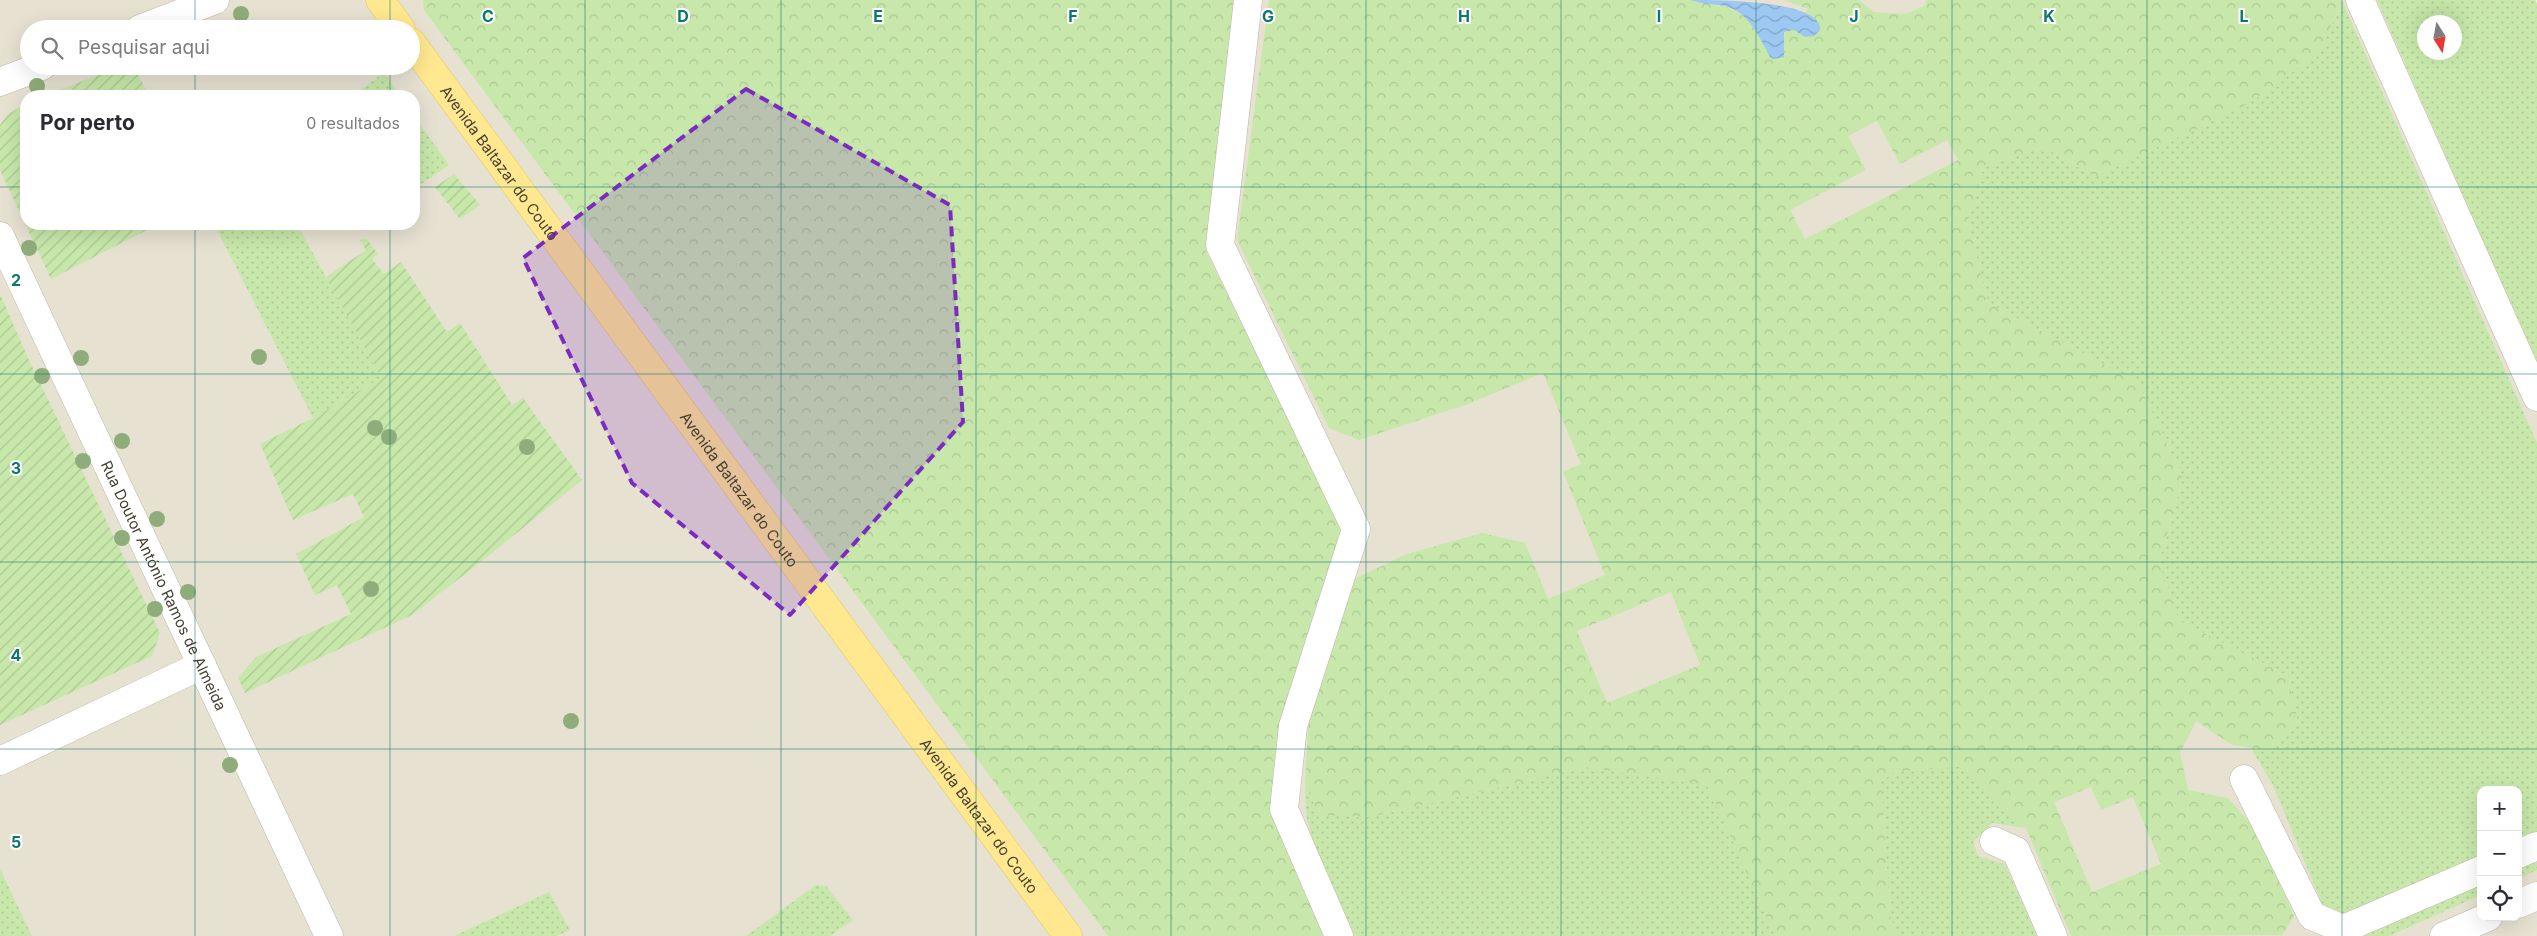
<!DOCTYPE html>
<html lang="pt">
<head>
<meta charset="utf-8">
<style>
  body { margin:0; font-family:Inter,sans-serif; background:#f2f2f3; color:#2b2b33 }
  .controls { position:absolute; right:15px; bottom:15px; display:grid; overflow:hidden; border-radius:10px; box-shadow:0 5px 20px #0002 }
  .controls button { width:45px; height:45px; display:grid; place-items:center; padding:0; border:0; border-bottom:1px solid #e1e1e2; background:#fff; color:#2b2b33; font:25px sans-serif }
  .compass { position:absolute; left:2417px; top:15px; width:45px; height:45px; border-radius:50%; background:#fff; box-shadow:0 5px 20px #0002; rotate:169deg }
  .list { margin:0; padding:0; list-style:none }
  h2 { display:flex; justify-content:space-between; align-items:center; height:65px; margin:0; padding:0 20px; font-size:21px }
  h2 small { font-size:16px; font-weight:400; color:#7c7c81 }
  .icon { flex:none; width:28px; height:28px; fill:none; stroke:currentColor; stroke-width:2; stroke-linecap:round; stroke-linejoin:round }
  .map { position:relative; flex:none; width:2537px; height:936px; overflow:hidden }
  .search { position:absolute; background:#fff; box-shadow:0 5px 20px #0002; left:20px; top:20px; width:400px; height:55px; display:flex; align-items:center; gap:12px; box-sizing:border-box; padding:0 18px; border-radius:28px; color:#7c7c81; font-size:19px }
  .panel { position:absolute; background:#fff; box-shadow:0 5px 20px #0002; left:20px; top:90px; width:400px; height:140px; border-radius:20px }
  .map>svg:first-child { display:block }
  .residential { fill:#e6e1d1; fill-rule:evenodd }
  .grass { fill:url(#grass-dots); fill-rule:evenodd }
  .forest { fill:url(#forest-crowns); fill-rule:evenodd }
  .garden { fill:url(#garden-furrows) }
  .water { fill:url(#water-waves) }
  .lines { fill:none; stroke-linecap:round; stroke-linejoin:round }
  .minor-casing { stroke:#beb7a5; stroke-width:29 }
  .major-casing { stroke:#e6c85d; stroke-width:29 }
  .minor { stroke:#fff; stroke-width:28 }
  .major { stroke:#ffe88f; stroke-width:28 }
  .tree { fill:#8fad7a }
  .marked { fill:#7b2cbf; fill-opacity:0.2; stroke:#7b2cbf; stroke-width:4; stroke-dasharray:10 6; stroke-linejoin:round }
  .grid { fill:none; stroke:#0f766e; stroke-width:1; stroke-opacity:0.55 }
  .labels { text-anchor:middle; dominant-baseline:central; stroke-width:4; stroke-linejoin:round; paint-order:stroke }
  .street-label { font-size:15px; fill:#443f33; stroke:#fff }
  .grid-label { font-size:16px; text-anchor:middle; font-weight:bold; fill:#0f766e; stroke:#fff; stroke-width:4; stroke-linejoin:round; paint-order:stroke }
</style>
</head>
<body>
<div class="map">
<svg width="2537" height="936" viewBox="0 0 2537 936">
  <defs>
    <pattern id="grass-dots" width="8" height="8" patternUnits="userSpaceOnUse" patternTransform="scale(1.25)"><rect width="8" height="8" fill="#c7e8aa"/><path d="M2 2h.1M6 6h.1" fill="none" stroke="#acc893" stroke-width="1.8" stroke-linecap="round"/></pattern>
    <pattern id="forest-crowns" width="20" height="18" patternUnits="userSpaceOnUse" patternTransform="scale(1.25)"><rect width="20" height="18" fill="#c7e8aa"/><path d="M2 6a3 3 0 1 1 6 0M12 15a3 3 0 1 1 6 0" fill="none" stroke="#acc893"/></pattern>
    <pattern id="garden-furrows" width="10" height="10" patternUnits="userSpaceOnUse" patternTransform="scale(1.25)"><rect width="10" height="10" fill="#c7e8aa"/><path d="M-1 1l2-2M0 10L10 0M9 11l2-2" fill="none" stroke="#acc893"/></pattern>
    <pattern id="water-waves" width="16" height="10" patternUnits="userSpaceOnUse" patternTransform="scale(1.25)"><rect width="16" height="10" fill="#9cc8f2"/><path d="M0 5q4-4 8 0t8 0" fill="none" stroke="#81a4c5"/></pattern>
  </defs>
  <rect width="100%" height="100%" fill="#f2efe3"/>
  <path class="residential" d="M 0,0 L 2535,0 L 2537,4 L 2537,936 L 0,936 ZM 2424,22 L 2454,22 L 2454,52 L 2424,52 ZM 29,29 L 411,29 L 411,66 L 29,66 ZM 26,96 L 414,96 L 414,224 L 26,224 ZM 2481,790 L 2518,790 L 2518,917 L 2481,917 Z"/>
  <g class="grass">
    <path d="M 2377,0 L 2535,0 L 2537,4 L 2537,363 ZM 2424,22 L 2454,22 L 2454,52 L 2424,52 Z"/>
    <path d="M 2342,1 L 2537,443 L 2537,833 L 2518,841 L 2518,790 L 2481,790 L 2481,857 L 2345,916 L 2323,906 L 2273,785 L 2251,748 L 2273,751 L 2288,676 L 2180,622 L 2159,563 L 2183,478 L 2138,382 L 1988,303 L 1968,220 L 1984,166 L 2044,147 L 2095,177 L 2320,52 Z"/>
    <path d="M 384,73 L 400,96 L 351,96 Z"/>
    <path d="M 414,116 L 449,165 L 414,189 Z"/>
    <path d="M 214,224 L 297,224 L 381,378 L 313,418 Z"/>
    <path d="M 1963,766 L 2026,828 L 1992,823 L 1973,842 L 1978,856 L 2005,864 L 2037,936 L 1897,936 L 1890,915 L 1881,782 L 1894,772 Z"/>
    <path d="M 1585,767 L 1708,785 L 1775,936 L 1355,936 L 1312,839 L 1306,814 L 1305,784 L 1319,815 L 1370,817 Z"/>
    <path d="M 2537,859 L 2537,870 L 2518,879 L 2518,867 Z"/>
    <path d="M 0,869 L 32,936 L 0,936 Z"/>
    <path d="M 2481,884 L 2481,895 L 2389,936 L 2364,936 Z"/>
    <path d="M 816,885 L 826,886 L 853,920 L 830,936 L 746,936 Z"/>
    <path d="M 549,892 L 570,930 L 557,936 L 454,936 Z"/>
  </g>
  <g class="forest">
    <path d="M 423,0 L 1237,0 L 1206,251 L 1344,530 L 1280,721 L 1272,808 L 1327,936 L 1108,936 L 424,10 Z"/>
    <path d="M 1269,0 L 1690,0 L 1727,7 L 1741,14 L 1750,22 L 1758,34 L 1785,51 L 1782,36 L 1784,32 L 1794,30 L 1808,9 L 1784,0 L 1859,0 L 1874,12 L 1905,14 L 1926,5 L 1926,0 L 2342,0 L 2320,52 L 2250,103 L 2095,177 L 2044,147 L 1984,166 L 1968,220 L 1988,303 L 2138,382 L 2183,478 L 2159,563 L 2180,621 L 2288,676 L 2298,723 L 2273,751 L 2232,745 L 2196,721 L 2180,753 L 2188,790 L 2228,798 L 2257,831 L 2294,916 L 2282,935 L 2071,936 L 2026,828 L 1963,766 L 1894,772 L 1881,782 L 1890,915 L 1897,936 L 1775,936 L 1707,785 L 1585,767 L 1370,817 L 1319,815 L 1305,784 L 1308,725 L 1354,579 L 1407,554 L 1482,533 L 1525,543 L 1548,599 L 1605,575 L 1563,472 L 1581,464 L 1543,373 L 1468,404 L 1359,440 L 1329,428 L 1237,240 ZM 1877,121 L 1900,164 L 1947,140 L 1958,160 L 1805,239 L 1790,210 L 1866,170 L 1848,136 ZM 1671,592 L 1700,665 L 1607,703 L 1577,631 ZM 2091,787 L 2101,810 L 2133,797 L 2161,864 L 2092,892 L 2054,802 Z"/>
  </g>
  <g class="garden">
    <path d="M 121,66 L 134,66 L 149,96 L 44,96 Z"/>
    <path d="M 26,103 L 26,224 L 159,224 L 51,279 L 0,170 L 0,125 L 7,115 Z"/>
    <path d="M 454,174 L 480,205 L 460,219 L 435,187 Z"/>
    <path d="M 366,238 L 378,254 L 372,259 L 384,274 L 401,262 L 447,332 L 460,323 L 512,405 L 523,398 L 582,480 L 482,561 L 412,615 L 245,693 L 238,678 L 256,657 L 351,614 L 337,585 L 315,595 L 296,554 L 364,517 L 353,494 L 293,520 L 260,444 L 313,418 L 381,378 L 326,277 L 366,250 L 360,240 Z"/>
    <path d="M 0,294 L 29,360 L 160,633 L 152,656 L 0,725 Z"/>
  </g>
  <path class="water" d="M 1690,0 C 1718,0 1823,0 1820,30 L 1814,36 L 1805,37 L 1794,30 L 1784,32 L 1784,57 L 1774,59 L 1770,57 C 1759,37 1750,13 1725,6 C 1713,4 1701,4 1690,0 Z"/>
  <g class="lines">
    <g class="minor-casing">
      <g id="minor">
        <path d="M 1248,0 L 1220,245 L 1356,529 L 1293,726 L 1284,809 L 1339,936"/>
        <path d="M 2360,0 L 2537,397"/>
        <path d="M 140,29 L 215,0"/>
        <path d="M 0,82 L 42,66"/>
        <path id="s1" d="M 0,236 L 329,936"/>
        <path d="M 0,761 L 202,665"/>
        <path d="M 2244,779 L 2312,916 L 2343,929 L 2481,870"/>
        <path d="M 1994,841 L 2016,851 L 2053,936"/>
        <path d="M 2518,854 L 2537,846"/>
        <path d="M 2518,904 L 2537,896"/>
        <path d="M 2444,936 L 2488,917"/>
      </g>
    </g>
    <g class="major-casing">
      <g id="major">
        <path d="M 380,0 L 401,29"/>
        <path id="s2" d="M 411,42 L 1068,936"/>
      </g>
    </g>
    <use href="#minor" class="minor"/>
    <use href="#major" class="major"/>
  </g>
  <g class="tree">
    <circle cx="241" cy="14" r="8"/>
    <circle cx="37" cy="86" r="8"/>
    <circle cx="29" cy="248" r="8"/>
    <circle cx="259" cy="357" r="8"/>
    <circle cx="81" cy="358" r="8"/>
    <circle cx="42" cy="376" r="8"/>
    <circle cx="375" cy="428" r="8"/>
    <circle cx="389" cy="437" r="8"/>
    <circle cx="122" cy="441" r="8"/>
    <circle cx="527" cy="447" r="8"/>
    <circle cx="83" cy="461" r="8"/>
    <circle cx="157" cy="519" r="8"/>
    <circle cx="122" cy="538" r="8"/>
    <circle cx="371" cy="589" r="8"/>
    <circle cx="188" cy="592" r="8"/>
    <circle cx="155" cy="609" r="8"/>
    <circle cx="571" cy="721" r="8"/>
    <circle cx="230" cy="765" r="8"/>
  </g>
  <path class="marked" d="M 746,89 L 950,205 L 963,422 L 790,615 L 632,483 L 523,258 Z"/>
  <path class="grid" d="M 195,0 L 195,29M 390,0 L 390,29M 585,0 L 585,936M 781,0 L 781,936M 976,0 L 976,936M 1171,0 L 1171,936M 1366,0 L 1366,936M 1561,0 L 1561,936M 1756,0 L 1756,936M 1952,0 L 1952,936M 2147,0 L 2147,936M 2342,0 L 2342,936M 195,66 L 195,96M 390,66 L 390,96M 0,187 L 26,187M 414,187 L 2537,187M 195,224 L 195,936M 390,224 L 390,936M 0,374 L 2537,374M 0,562 L 2537,562M 0,749 L 2537,749"/>
  <g class="labels">
    <g class="street-label">
      <text stroke="none"><textPath href="#s2" startOffset="150">Avenida Baltazar do Couto</textPath></text>
      <text stroke="none"><textPath href="#s2" startOffset="555">Avenida Baltazar do Couto</textPath></text>
      <text stroke="none"><textPath href="#s1" startOffset="386">Rua Doutor António Ramos de Almeida</textPath></text>
      <text stroke="none"><textPath href="#s2" startOffset="960">Avenida Baltazar do Couto</textPath></text>
    </g>
  </g>
  <g class="grid-label">
    <text x="488" y="22">C</text>
    <text x="683" y="22">D</text>
    <text x="878" y="22">E</text>
    <text x="1073" y="22">F</text>
    <text x="1268" y="22">G</text>
    <text x="1464" y="22">H</text>
    <text x="1659" y="22">I</text>
    <text x="1854" y="22">J</text>
    <text x="2049" y="22">K</text>
    <text x="2244" y="22">L</text>
    <text x="16" y="286">2</text>
    <text x="16" y="474">3</text>
    <text x="16" y="661">4</text>
    <text x="16" y="848">5</text>
  </g>
</svg>
<div class="controls">
<button>+</button>
<button>−</button>
<button><svg class="icon" aria-label="locate" viewBox="0 0 24 24"><circle cx="12" cy="12" r="6"/><path d="M12 2v4M12 18v4M2 12h4M18 12h4"/></svg></button>
</div>
<svg class="compass" viewBox="-18 -18 36 36"><path d="M0-13l5 13h-10z" fill="#e53935"/><path d="M0 13l5-13h-10z" fill="#7c7c81"/></svg>
<div class="search"><svg class="icon" aria-label="search" viewBox="0 0 24 24"><circle cx="10" cy="10" r="6"/><path d="M15 15l6 6"/></svg>Pesquisar aqui</div>
<section class="panel">
<h2>Por perto<small>0 resultados</small></h2>
<ul class="list">
</ul>
</section>
</div>
</body>
</html>
